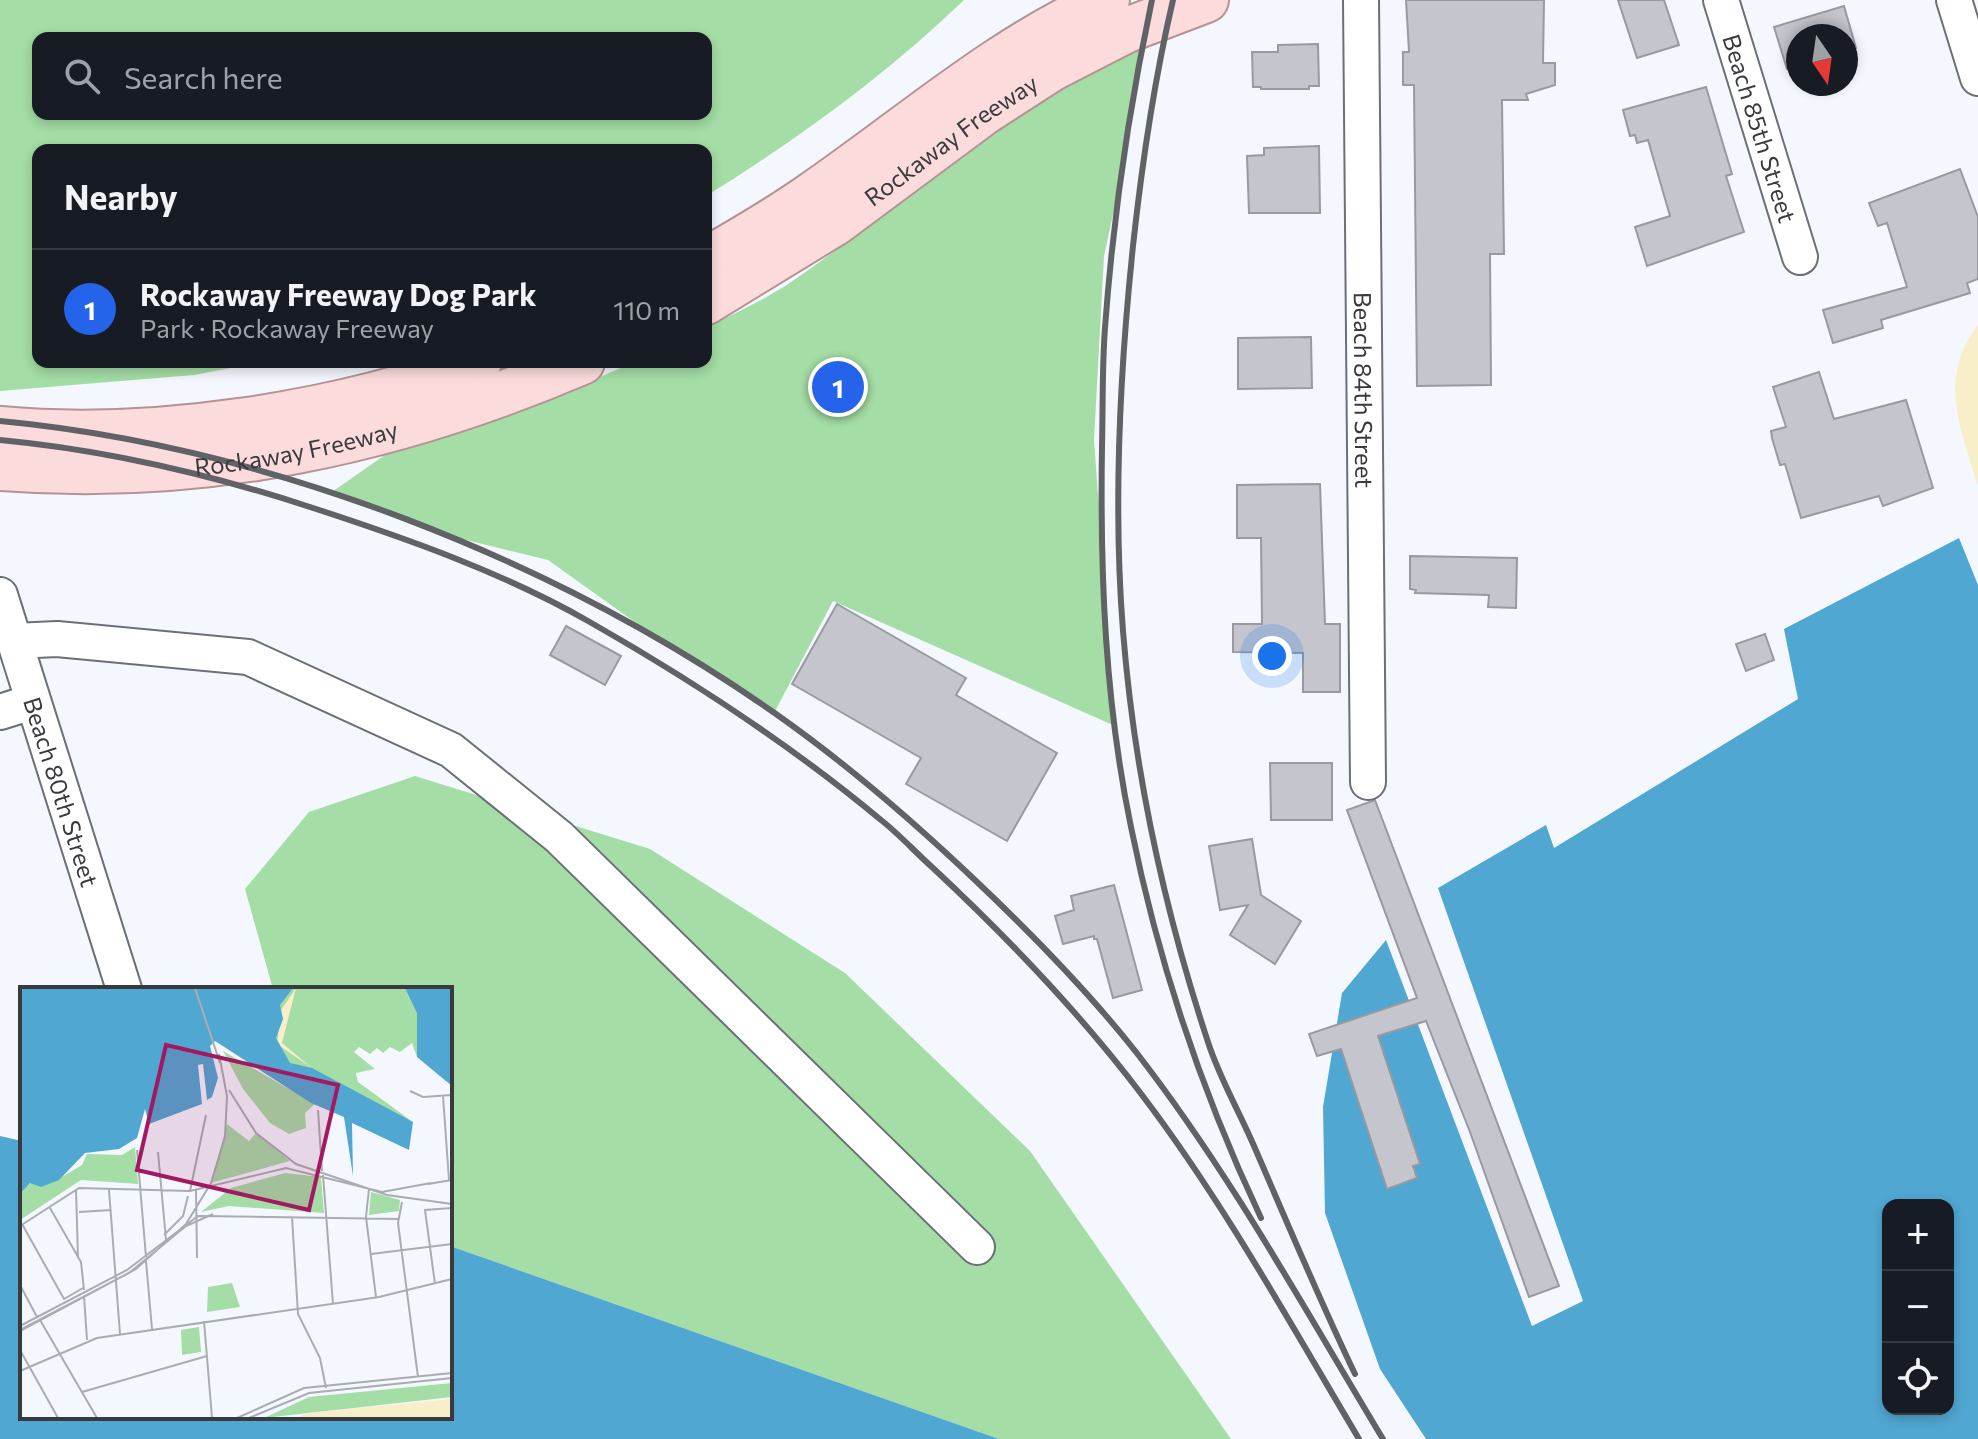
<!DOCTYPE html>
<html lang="en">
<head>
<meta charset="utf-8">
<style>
  body { margin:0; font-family:Commissioner,sans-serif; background:#20242c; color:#f1f3f6 }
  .controls { position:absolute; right:24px; bottom:24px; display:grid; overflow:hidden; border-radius:16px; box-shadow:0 4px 12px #0003 }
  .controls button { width:72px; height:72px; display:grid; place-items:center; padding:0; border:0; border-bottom:2px solid #363941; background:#171b24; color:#f1f3f6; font:40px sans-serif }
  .compass { position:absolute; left:1786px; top:24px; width:72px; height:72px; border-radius:50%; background:#171b24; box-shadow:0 4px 12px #0003; rotate:167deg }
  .you { position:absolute; left:1272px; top:656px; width:28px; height:28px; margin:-20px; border:6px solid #fff; border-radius:50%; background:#1a73e8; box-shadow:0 0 0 12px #1a73e833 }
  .badge { display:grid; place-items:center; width:52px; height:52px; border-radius:50%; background:#2563eb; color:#fff; font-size:26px; font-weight:700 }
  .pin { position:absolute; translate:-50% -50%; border:4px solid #fff; box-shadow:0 2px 8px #0006 }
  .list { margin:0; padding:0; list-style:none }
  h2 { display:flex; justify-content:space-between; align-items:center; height:104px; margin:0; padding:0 32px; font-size:34px }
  h2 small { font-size:26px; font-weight:400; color:#9ea1a6 }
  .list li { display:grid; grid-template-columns:52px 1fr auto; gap:24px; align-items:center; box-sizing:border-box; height:120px; padding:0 32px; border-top:2px solid #363941 }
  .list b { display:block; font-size:30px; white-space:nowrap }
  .list p { margin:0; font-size:26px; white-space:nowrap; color:#9ea1a6 }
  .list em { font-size:26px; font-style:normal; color:#9ea1a6 }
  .icon { flex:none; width:44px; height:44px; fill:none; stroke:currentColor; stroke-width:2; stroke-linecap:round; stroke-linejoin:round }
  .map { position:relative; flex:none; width:1978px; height:1439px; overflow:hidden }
  .search { position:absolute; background:#171b24; box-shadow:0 4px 12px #0003; left:32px; top:32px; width:680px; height:88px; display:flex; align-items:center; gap:20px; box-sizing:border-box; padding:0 28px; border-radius:16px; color:#9ea1a6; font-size:30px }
  .panel { position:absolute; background:#171b24; box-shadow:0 4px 12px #0003; left:32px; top:144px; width:680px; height:224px; border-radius:16px }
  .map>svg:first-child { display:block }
  .green { fill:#a4dda5; fill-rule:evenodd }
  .sand { fill:#f8eec9 }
  .water { fill:#50a7d1; fill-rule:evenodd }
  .building { fill:#c5c5cd; stroke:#9999a1; stroke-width:2 }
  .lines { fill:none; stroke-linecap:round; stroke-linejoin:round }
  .minor-casing { stroke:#6b6f76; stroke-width:38 }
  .major-casing { stroke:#b59395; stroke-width:48 }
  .minor { stroke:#fff; stroke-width:34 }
  .major { stroke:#fbdbdc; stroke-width:44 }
  .rail { stroke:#606266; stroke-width:6 }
  .labels { text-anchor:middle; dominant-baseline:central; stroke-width:7; stroke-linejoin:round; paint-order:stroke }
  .street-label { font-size:24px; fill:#383a3d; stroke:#fff }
  .inset-road { fill:none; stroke:#a9acb1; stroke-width:2 }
  .view { fill:#a31961; fill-opacity:0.15; stroke:#a31961; stroke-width:4 }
  .inset-edge { fill:none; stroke:#383a3d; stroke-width:4 }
</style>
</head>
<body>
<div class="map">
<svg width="1978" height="1439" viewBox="0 0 1978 1439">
  <rect width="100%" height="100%" fill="#f4f8fe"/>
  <g class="green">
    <path d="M 0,0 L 964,0 C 886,75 798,139 706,196 L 706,150 L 38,150 L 38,362 L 262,362 L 194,375 L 0,391 ZM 706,38 L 706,114 L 38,114 L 38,38 Z"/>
    <path d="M 1143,45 L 1125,159 L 1104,256 L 1094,440 L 1115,726 L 833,601 L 774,713 L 674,650 L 548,560 L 438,533 L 332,492 L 392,450 L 522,411 L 634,362 L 706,362 L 706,328 C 734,313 765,300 791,282 C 908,202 1013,103 1143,45 Z"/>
    <path d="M 415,776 L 650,849 L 845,973 L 1030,1151 L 1231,1439 L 999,1439 L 450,1246 L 450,989 L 273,989 L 245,889 L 309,812 Z"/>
  </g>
  <path class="sand" d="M 1978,325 L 1978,486 C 1961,429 1937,378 1978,325 Z"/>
  <g class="water">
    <path d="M 1959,538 L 1978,585 L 1978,1439 L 1426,1439 L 1380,1369 L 1325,1213 L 1323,1107 L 1342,993 L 1386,940 L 1532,1326 L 1583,1301 L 1438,888 L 1546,825 L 1554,848 L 1798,699 L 1784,629 ZM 1888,1205 L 1948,1205 L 1948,1409 L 1888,1409 Z"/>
    <path d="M 0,1136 L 22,1141 L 22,1417 L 450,1417 L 450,1246 L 999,1439 L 0,1439 Z"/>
  </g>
  <g class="building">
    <path d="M 1406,0 L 1544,0 L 1543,63 L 1555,63 L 1555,85 L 1526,94 L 1528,100 L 1502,100 L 1504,254 L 1490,254 L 1491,385 L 1417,386 L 1414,85 L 1403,85 L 1403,52 L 1409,52 Z"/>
    <path d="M 1618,0 L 1664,0 L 1679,45 L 1637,58 Z"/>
    <path d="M 1844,6 L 1856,48 L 1846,51 L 1846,36 L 1798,36 L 1798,66 L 1787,69 L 1774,27 Z"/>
    <path d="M 1318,44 L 1319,86 L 1309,86 L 1309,89 L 1261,89 L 1261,87 L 1253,87 L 1252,52 L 1278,52 L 1278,45 Z"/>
    <path d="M 1706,87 L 1732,174 L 1726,176 L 1744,232 L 1647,266 L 1635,227 L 1670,216 L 1648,140 L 1637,143 L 1635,135 L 1630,136 L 1623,110 Z"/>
    <path d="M 1319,146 L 1320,213 L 1249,213 L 1247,156 L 1264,155 L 1264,148 Z"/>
    <path d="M 1960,169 L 1978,217 L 1978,279 L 1967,283 L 1970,293 L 1881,320 L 1883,328 L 1833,343 L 1823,310 L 1907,287 L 1887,223 L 1878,226 L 1869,203 Z"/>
    <path d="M 1311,337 L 1312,388 L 1238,389 L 1238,338 Z"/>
    <path d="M 1819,372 L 1834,419 L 1906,400 L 1933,488 L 1883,506 L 1879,496 L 1801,518 L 1785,464 L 1780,465 L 1772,438 L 1771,431 L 1786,427 L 1773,387 Z"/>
    <path d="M 1320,484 L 1325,624 L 1340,624 L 1340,692 L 1303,692 L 1303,653 L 1233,652 L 1233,624 L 1262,624 L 1261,538 L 1237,538 L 1237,485 Z"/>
    <path d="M 1410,556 L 1517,558 L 1516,608 L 1488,607 L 1489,595 L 1415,593 L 1416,590 L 1410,589 Z"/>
    <path d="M 837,604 L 966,678 L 956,695 L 1057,753 L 1007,841 L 906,784 L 921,758 L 792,684 Z"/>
    <path d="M 566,626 L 621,656 L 605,685 L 550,655 Z"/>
    <path d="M 1765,634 L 1774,660 L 1746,671 L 1736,644 Z"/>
    <path d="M 1270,763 L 1332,763 L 1332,820 L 1271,820 Z"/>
    <path d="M 1375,800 L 1559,1286 L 1529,1297 L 1470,1132 L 1426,1021 L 1378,1036 L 1420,1164 L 1413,1166 L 1417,1178 L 1387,1189 L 1341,1049 L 1317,1056 L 1309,1034 L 1417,998 L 1347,810 Z"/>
    <path d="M 1252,839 L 1261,895 L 1301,921 L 1275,964 L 1230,935 L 1248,905 L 1220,910 L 1209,846 Z"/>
    <path d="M 1114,885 L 1142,990 L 1113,998 L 1097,939 L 1094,939 L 1094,936 L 1063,944 L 1055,916 L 1074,910 L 1071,896 Z"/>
  </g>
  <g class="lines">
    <g class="minor-casing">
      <g id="minor">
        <path id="s1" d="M 1361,0 L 1368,782"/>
        <path id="s2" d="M 1721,0 L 1800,257"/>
        <path d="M 1954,0 L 1978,78"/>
        <path id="s3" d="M 0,595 L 124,989"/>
        <path d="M 14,641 L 57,639 L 248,657 L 451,750 L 559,837 L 977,1247"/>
        <path d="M 0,712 L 32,702"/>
      </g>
    </g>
    <g class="major-casing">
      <g id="major">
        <path d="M 706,260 C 741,240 777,219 810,196 C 909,128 997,49 1107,0"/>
        <path id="s4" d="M 706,302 L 835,223 L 983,113 L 1051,69 L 1127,30 L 1206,0"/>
        <path d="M 0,429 C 152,443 336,415 479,362"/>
        <path id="s5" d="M 0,468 C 203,484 395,442 582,362"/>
      </g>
    </g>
    <use href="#minor" class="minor"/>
    <use href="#major" class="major"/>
    <g class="rail">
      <path d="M 1152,0 C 1129,108 1113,218 1105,328 C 1102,367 1103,407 1102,447 C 1100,574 1105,702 1131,827 C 1158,961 1202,1093 1261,1218"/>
      <path d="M 1173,0 C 1154,81 1142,163 1133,246 C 1120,370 1113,506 1123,631 C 1134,770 1164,909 1208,1042 C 1219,1077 1239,1111 1254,1146 C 1287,1222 1319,1299 1355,1374"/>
      <path d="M 0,421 C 267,446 557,560 776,714 C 847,764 913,821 976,881 C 1033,935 1087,990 1136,1052 C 1230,1173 1304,1308 1383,1439"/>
      <path d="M 0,440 C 106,450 209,474 310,507 C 405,538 502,572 588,621 C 690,679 791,745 881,820 C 899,834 915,852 933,868 C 1008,938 1080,1013 1142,1095 C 1224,1203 1290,1323 1359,1439"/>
    </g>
  </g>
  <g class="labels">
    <g class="street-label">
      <text stroke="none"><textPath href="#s2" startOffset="134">Beach 85th Street</textPath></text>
      <text stroke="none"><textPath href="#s4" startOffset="294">Rockaway Freeway</textPath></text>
      <text stroke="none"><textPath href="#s1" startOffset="390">Beach 84th Street</textPath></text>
      <text stroke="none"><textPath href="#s5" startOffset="298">Rockaway Freeway</textPath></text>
      <text stroke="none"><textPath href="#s3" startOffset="206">Beach 80th Street</textPath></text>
    </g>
  </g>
  <g transform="translate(20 987)">
    <rect width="432" height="432" fill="#f4f8fe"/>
    <path d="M 269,1 L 388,1 L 397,18 L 397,70 L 392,56 L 380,65 L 370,60 L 363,66 L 357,61 L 350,67 L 339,60 L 334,65 L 355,82 L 336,86 L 338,95 L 393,135 L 269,79 L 252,48 L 255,22 ZM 203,64 L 295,117 L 285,126 L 286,141 L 269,147 L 250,136 L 223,102 ZM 207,137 L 229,154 L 236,146 L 270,174 L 191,196 ZM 115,160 L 118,197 L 61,193 L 0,233 L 0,207 L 10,196 L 40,191 L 62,178 L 67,167 L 102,168 ZM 265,186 L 301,190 L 304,226 L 209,219 L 181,225 L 211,201 ZM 351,205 L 380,213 L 379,224 L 349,228 ZM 212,296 L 220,320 L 187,325 L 188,300 ZM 179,340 L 181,365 L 162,368 L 161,343 ZM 432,396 L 432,410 L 244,431 L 289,410 Z" fill="#a4dda5"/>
    <path d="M 276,1 L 262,56 L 292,81 L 257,57 L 261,23 ZM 432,412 L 432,431 L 276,431 L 287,426 Z" fill="#f8eec9"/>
    <path d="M 0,1 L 273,1 L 260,18 L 263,32 L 256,51 L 270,76 L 292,81 L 393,135 L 389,163 L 332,136 L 333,189 L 324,130 L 291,116 L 195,54 L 190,59 L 198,91 L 192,110 L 187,113 L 183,77 L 178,78 L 182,117 L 129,137 L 125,122 L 117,151 L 99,162 L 65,166 L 39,193 L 21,200 L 10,196 L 0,207 ZM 385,1 L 429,1 L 432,5 L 432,99 L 397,70 L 397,26 Z" fill="#50a7d1"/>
    <path class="inset-road" d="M 175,1 L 200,76M 209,103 L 236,146 L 276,177 L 367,208 L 432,217M 390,104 L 403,110 L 432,108M 423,109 L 429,193M 298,123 L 302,184M 117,163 L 126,270M 138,165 L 146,253M 303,188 L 313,317M 408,197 L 432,193M 176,202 L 177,271M 349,202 L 346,230 L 356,310M 56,203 L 58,271M 89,203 L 100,347M 170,204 L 186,128M 382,215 L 378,236 L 398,390M 30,221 L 61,275 L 64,303M 59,225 L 91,223M 272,230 L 278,327 L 300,371 L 306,401M 2,237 L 44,312 L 63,301M 0,239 L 59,201 L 170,204 L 266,181 L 362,205 L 411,196M 144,248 L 163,229 L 168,209M 351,267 L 432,257M 126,274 L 132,342M 415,297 L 405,223 L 432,221M 0,298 L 17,330M 64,309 L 67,353M 20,333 L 77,431M 184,334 L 192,431M 0,339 L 107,283 L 178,229 L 378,232M 0,343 L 109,286 L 166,239 L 193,227M 0,344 L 116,282 L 166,237 L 191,196 L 205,150 L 207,109 L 199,67M 0,363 L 38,431M 0,384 L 77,351 L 359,310 L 432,292M 62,405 L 187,369M 217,431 L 284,401 L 432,386M 229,431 L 289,406 L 432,391"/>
    <path class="view" d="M 146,58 L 318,98 L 289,223 L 117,183 Z"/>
    <rect width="432" height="432" class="inset-edge"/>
  </g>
</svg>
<div class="controls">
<button>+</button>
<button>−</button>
<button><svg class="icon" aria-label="locate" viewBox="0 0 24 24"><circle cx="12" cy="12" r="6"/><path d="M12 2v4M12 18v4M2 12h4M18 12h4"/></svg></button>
</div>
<svg class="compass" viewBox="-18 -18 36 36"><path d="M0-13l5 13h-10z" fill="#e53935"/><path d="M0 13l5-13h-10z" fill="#9ea1a6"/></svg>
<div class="you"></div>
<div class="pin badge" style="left:838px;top:387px">1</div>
<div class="search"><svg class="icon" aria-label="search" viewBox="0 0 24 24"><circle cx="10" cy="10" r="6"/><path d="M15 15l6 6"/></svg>Search here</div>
<section class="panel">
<h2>Nearby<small></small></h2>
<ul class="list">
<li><span class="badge">1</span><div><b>Rockaway Freeway Dog Park</b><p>Park · Rockaway Freeway</p></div><em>110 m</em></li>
</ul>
</section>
</div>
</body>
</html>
